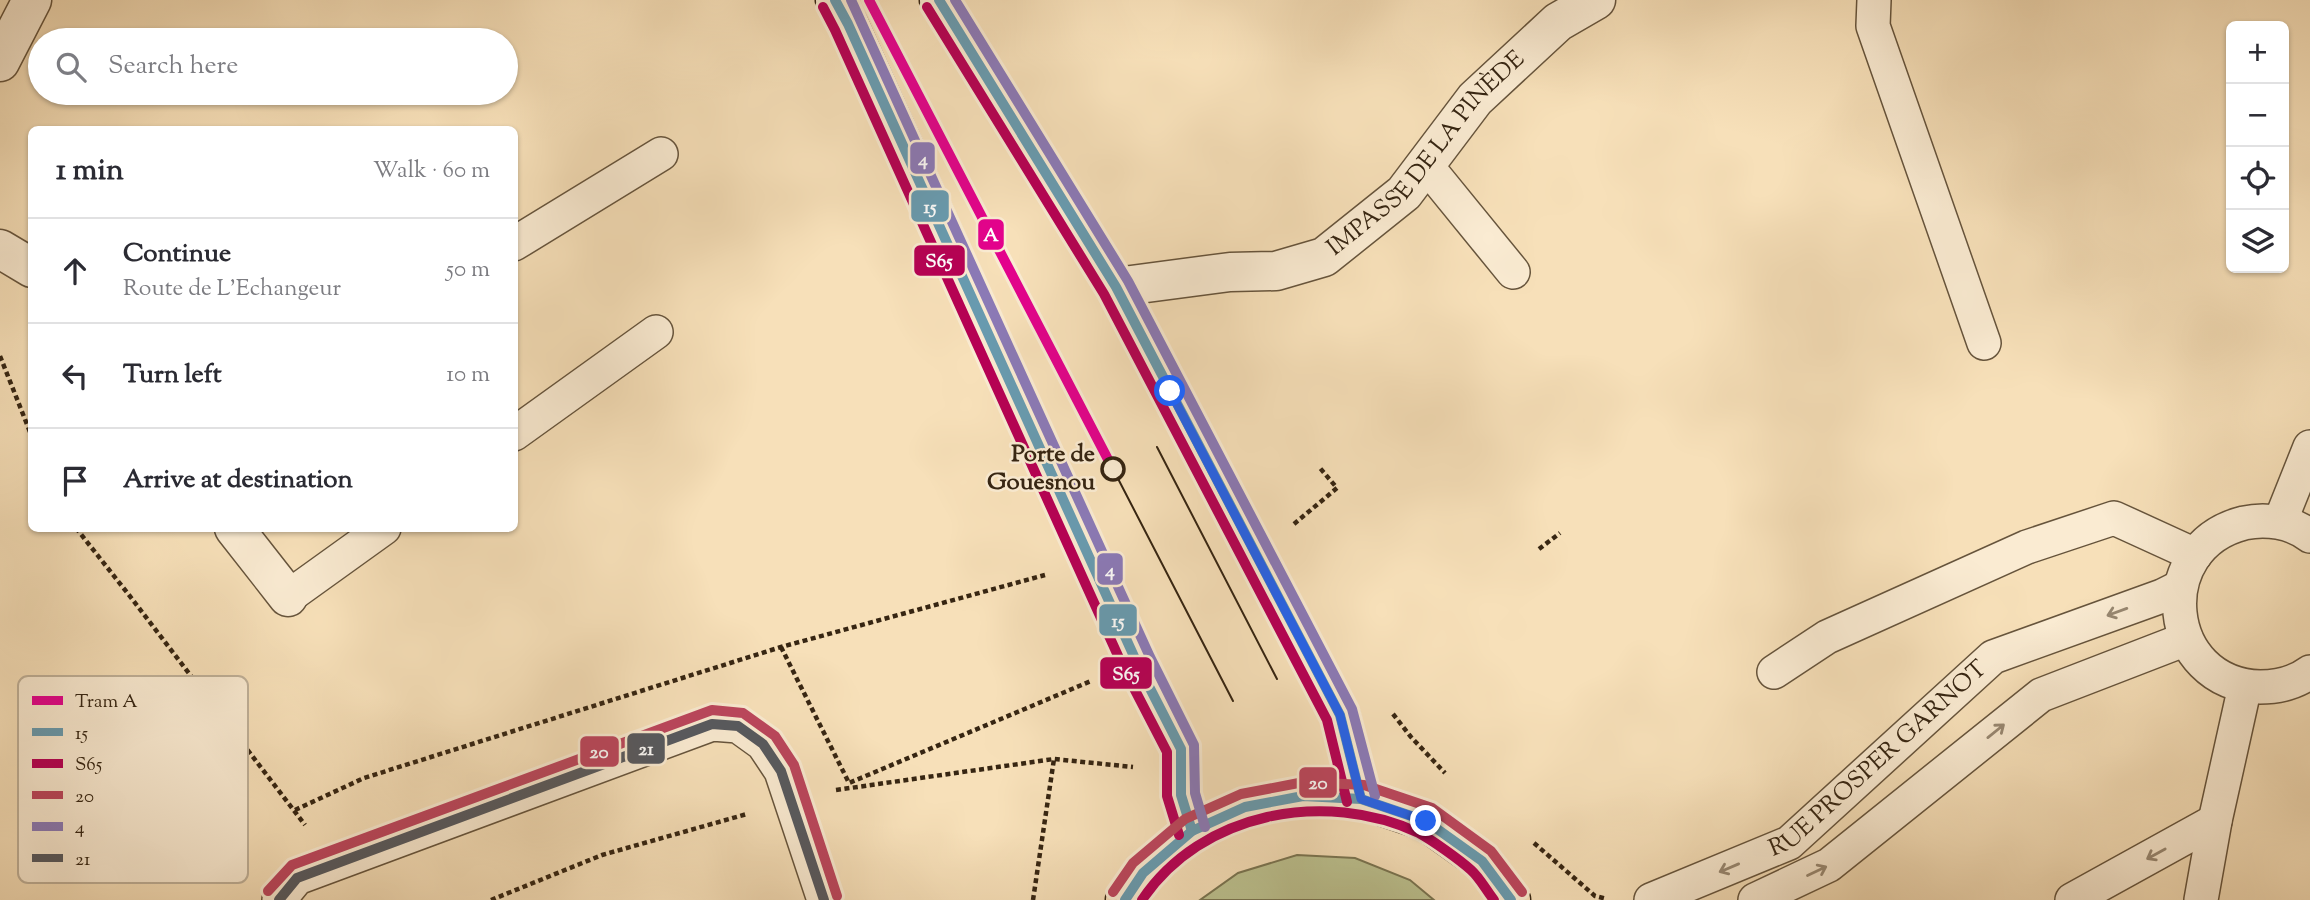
<!DOCTYPE html>
<html lang="en">
<head>
<meta charset="utf-8">
<style>
  body { margin:0; font-family:"Sorts Mill Goudy",serif; background:#f2f2f3; color:#2b2b33 }
  .controls { position:absolute; right:21px; top:21px; display:grid; overflow:hidden; border-radius:10px; box-shadow:0 2px 5px #0004 }
  .controls button { width:63px; height:63px; display:grid; place-items:center; padding:0; border:0; border-bottom:2px solid #e1e1e2; background:#fff; color:#2b2b33; font:35px sans-serif }
  .stop { position:absolute; width:21px; height:21px; margin:-16px; border:5px solid #2563eb; border-radius:50%; background:#fff }
  .stop.end { background:#2563eb; border-color:#fff; box-shadow:0 2px 7px #0008 }
  .list { margin:0; padding:0; list-style:none }
  h2 { display:flex; justify-content:space-between; align-items:center; height:91px; margin:0; padding:0 28px; font-size:30px }
  h2 small { font-size:23px; font-weight:400; color:#7c7c81 }
  .list li { display:grid; grid-template-columns:46px 1fr auto; gap:21px; align-items:center; box-sizing:border-box; height:105px; padding:0 28px; border-top:2px solid #e1e1e2 }
  .list b { display:block; font-size:26px; white-space:nowrap }
  .list p { margin:0; font-size:23px; white-space:nowrap; color:#7c7c81 }
  .list em { font-size:23px; font-style:normal; color:#7c7c81 }
  .icon { flex:none; width:38px; height:38px; fill:none; stroke:currentColor; stroke-width:2; stroke-linecap:round; stroke-linejoin:round }
  .map { position:relative; flex:none; width:2310px; height:900px; overflow:hidden }
  .search { position:absolute; background:#fff; box-shadow:0 2px 5px #0004; left:28px; top:28px; width:490px; height:77px; display:flex; align-items:center; gap:18px; box-sizing:border-box; padding:0 24px; border-radius:38px; color:#7c7c81; font-size:26px }
  .panel { position:absolute; background:#fff; box-shadow:0 2px 5px #0004; left:28px; top:126px; width:490px; height:406px; border-radius:10px }
  .map>svg:first-child { display:block }
  .green { fill:#bcc290; stroke:#797451; stroke-width:2 }
  .lines { fill:none; stroke-linecap:round; stroke-linejoin:round }
  .service-casing { stroke:#66543c; stroke-width:36 }
  .minor-casing { stroke:#66543c; stroke-width:41 }
  .secondary-casing { stroke:#362512; stroke-width:41 }
  .primary-casing { stroke:#362512; stroke-width:41 }
  .path { stroke:#362512; stroke-width:4.5; stroke-dasharray:5 3.5; stroke-linecap:butt }
  .service { stroke:#faebd2; stroke-width:33 }
  .minor { stroke:#faebd2; stroke-width:38 }
  .secondary { stroke:#faebd2; stroke-width:38 }
  .primary { stroke:#f7e0b9; stroke-width:38 }
  .tram { stroke:#362512; stroke-width:2 }
  .bus-1-casing { stroke:#faebd2; stroke-width:16 }
  .bus-2-casing { stroke:#faebd2; stroke-width:16 }
  .bus-3-casing { stroke:#faebd2; stroke-width:16 }
  .bus-4-casing { stroke:#faebd2; stroke-width:16 }
  .bus-5-casing { stroke:#faebd2; stroke-width:16 }
  .bus-1 { stroke:#689bb0; stroke-width:10 }
  .bus-2 { stroke:#b60054; stroke-width:10 }
  .bus-3 { stroke:#bc455d; stroke-width:10 }
  .bus-4 { stroke:#8b7ab7; stroke-width:10 }
  .bus-5 { stroke:#56595f; stroke-width:10 }
  .tram-1-casing { stroke:#faebd2; stroke-width:16 }
  .tram-1 { stroke:#e3028c; stroke-width:10 }
  .oneway { stroke:#988872 }
  .route { stroke:#2563eb; stroke-width:9 }
  .stop-dot { fill:#faebd2; stroke:#362512; stroke-width:3.5 }
  .labels { text-anchor:middle; dominant-baseline:central; stroke-width:5; stroke-linejoin:round; paint-order:stroke }
  .street-label { font-size:24px; fill:#362512; stroke:#faebd2 }
  .stop-label { font-size:24px; font-weight:bold; fill:#362512; stroke:#faebd2; text-anchor:end }
  .key { fill:#faebd2; stroke:#bfb098; stroke-width:2 }
  .key-label { font-size:19px; fill:#362512 }
  .line-badge { stroke:#faebd2; stroke-width:2.5 }
  .badge-label { font-size:19px; text-anchor:middle; font-weight:bold; fill:#fff }
</style>
</head>
<body>
<div class="map">
<svg width="2310" height="900" viewBox="0 0 2310 900">
  <rect width="100%" height="100%" fill="#f7e0b9"/>
  <filter id="stains"><feTurbulence type="fractalNoise" baseFrequency=".00286" numOctaves="4"/><feColorMatrix values="0 0 0 0 .2 0 0 0 0 .09 0 0 0 0 .02 0 0 0 .5 -.17"/></filter>
  <radialGradient id="worn" r=".72"><stop offset=".6" stop-color="#630" stop-opacity="0"/><stop offset="1" stop-color="#630" stop-opacity=".3"/></radialGradient>
  <path class="green" d="M 1297,855 L 1355,858 L 1410,880 L 1434,900 L 1200,900 L 1238,873 Z"/>
  <g class="lines">
    <g class="service-casing">
      <g id="service">
        <path d="M 1874,0 L 1873,26 L 1984,343"/>
        <path d="M 1425,164 L 1513,272"/>
        <path d="M 514,244 L 661,154"/>
        <path d="M 514,434 L 656,332"/>
        <path d="M 2280,522 L 2310,447"/>
        <path d="M 2310,536 C 2292,522 2266,518 2244,523 C 2149,547 2163,684 2260,687 C 2279,687 2295,683 2310,672"/>
        <path d="M 288,597 L 384,528"/>
        <path d="M 1774,672 L 1827,637 L 2027,547 L 2114,518 L 2195,555"/>
        <path d="M 279,900 L 297,878 L 712,724 L 738,726 L 763,744 L 781,771 L 824,900"/>
        <path id="s1" d="M 1651,900 L 1789,843 L 1993,657 L 2162,596 L 2180,587"/>
        <path d="M 1755,900 L 1829,865 L 2041,695 L 2186,639"/>
        <path d="M 2072,900 L 2215,821"/>
        <path d="M 2201,900 L 2215,821 L 2245,686"/>
      </g>
    </g>
    <g class="minor-casing">
      <g id="minor">
        <path d="M 0,62 L 32,0"/>
        <path d="M 0,249 L 32,268"/>
        <path id="s2" d="M 1116,287 L 1230,272 L 1276,271 L 1324,257 L 1404,193 L 1475,99 L 1558,22 L 1596,0"/>
        <path d="M 234,528 L 288,597"/>
      </g>
    </g>
    <g class="secondary-casing">
      <g id="secondary">
        <path d="M 835,0 L 848,24 L 1137,663 L 1181,749 L 1181,795 L 1192,831"/>
        <path d="M 939,0 L 1116,287 L 1340,715 L 1361,799"/>
      </g>
    </g>
    <g class="primary-casing">
      <path id="primary" d="M 1125,900 L 1143,873 L 1192,831 L 1245,807 L 1303,796 L 1361,799 L 1426,821 L 1482,861 L 1511,900"/>
    </g>
    <g class="path">
      <path d="M 0,356 L 32,437"/>
      <path d="M 1294,524 L 1337,488 L 1320,468"/>
      <path d="M 76,528 L 129,595 L 305,825"/>
      <path d="M 1539,549 L 1560,533"/>
      <path d="M 781,647 L 849,783 L 1091,681"/>
      <path d="M 1393,714 L 1411,737 L 1445,773"/>
      <path d="M 836,790 L 1054,759 L 1133,767"/>
      <path d="M 295,810 L 364,778 L 781,647 L 1045,575"/>
      <path d="M 1534,843 L 1595,896 L 1607,899"/>
      <path d="M 491,900 L 602,855 L 747,814"/>
      <path d="M 1033,900 L 1054,759"/>
    </g>
    <use href="#service" class="service"/>
    <use href="#minor" class="minor"/>
    <use href="#secondary" class="secondary"/>
    <use href="#primary" class="primary"/>
    <g class="tram">
      <path d="M 1157,447 L 1277,679"/>
      <path d="M 1113,469 L 1233,701"/>
    </g>
    <g class="bus-1-casing">
      <g id="bus-1">
        <path d="M 835,0 L 848,24 L 1137,663 L 1181,749 L 1181,795 L 1192,831"/>
        <path d="M 939,0 L 1116,287 L 1340,715 L 1361,799"/>
        <path d="M 1125,900 L 1143,873 L 1192,831 L 1245,807 L 1303,796 L 1361,799 L 1426,821 L 1482,861 L 1511,900"/>
      </g>
    </g>
    <g class="bus-2-casing">
      <g id="bus-2">
        <path d="M 823,7 L 835,30 L 1124,669 L 1167,752 L 1167,796 L 1179,835"/>
        <path d="M 927,7 L 1104,294 L 1327,720 L 1347,802"/>
        <path d="M 1142,900 C 1201,812 1325,789 1419,833 C 1432,840 1460,860 1471,870 C 1480,878 1486,890 1494,900"/>
      </g>
    </g>
    <g class="bus-3-casing">
      <g id="bus-3">
        <path d="M 268,891 L 292,865 L 712,710 L 743,713 L 775,736 L 794,765 L 837,896"/>
        <path d="M 1113,892 L 1133,863 L 1185,819 L 1241,794 L 1304,782 L 1364,785 L 1432,808 L 1491,851 L 1522,892"/>
      </g>
    </g>
    <g class="bus-4-casing">
      <g id="bus-4">
        <path d="M 851,0 L 1150,657 L 1194,745 L 1195,793 L 1205,827"/>
        <path d="M 955,0 L 1128,281 L 1352,709 L 1375,796"/>
      </g>
    </g>
    <g class="bus-5-casing">
      <path id="bus-5" d="M 279,900 L 297,878 L 712,724 L 738,726 L 763,744 L 781,771 L 824,900"/>
    </g>
    <use href="#bus-1" class="bus-1"/>
    <use href="#bus-2" class="bus-2"/>
    <use href="#bus-3" class="bus-3"/>
    <use href="#bus-4" class="bus-4"/>
    <use href="#bus-5" class="bus-5"/>
    <g class="tram-1-casing">
      <path id="tram-1" d="M 869,0 L 1113,469"/>
    </g>
    <use href="#tram-1" class="tram-1"/>
  </g>
  <defs><path id="oneway-shaft" d="M-6 0H5M1.5-3L5.5 0L1.5 3" fill="none" stroke-width="1.6" stroke-linecap="round" stroke-linejoin="round" transform="scale(1.75)"/></defs>
  <g class="oneway">
    <use href="#oneway-shaft" transform="translate(2117 612) rotate(160)"/>
    <use href="#oneway-shaft" transform="translate(1996 731) rotate(-39)"/>
    <use href="#oneway-shaft" transform="translate(2156 854) rotate(151)"/>
    <use href="#oneway-shaft" transform="translate(1729 868) rotate(157)"/>
    <use href="#oneway-shaft" transform="translate(1817 871) rotate(-25)"/>
  </g>
  <g class="lines">
    <path class="route" d="M 1170,391 L 1340,715 L 1361,799 L 1426,821"/>
  </g>
  <circle class="stop-dot" cx="1113" cy="469" r="11"/>
  <g class="labels">
    <g class="street-label">
      <text stroke="none"><textPath href="#s2" startOffset="357">IMPASSE DE LA PINÈDE</textPath></text>
      <text stroke="none"><textPath href="#s1" startOffset="271">RUE PROSPER GARNOT</textPath></text>
    </g>
    <g class="stop-label">
      <text x="1095" y="455">Porte de<tspan x="1095" dy="28">Gouesnou</tspan></text>
    </g>
  </g>
  <rect x="18" y="676" width="230" height="207" rx="10" class="key"/>
  <rect x="32" y="696" width="31" height="9" fill="#e3028c"/>
  <rect x="32" y="728" width="31" height="8" fill="#689bb0"/>
  <rect x="32" y="759" width="31" height="9" fill="#b60054"/>
  <rect x="32" y="791" width="31" height="8" fill="#bc455d"/>
  <rect x="32" y="822" width="31" height="9" fill="#8b7ab7"/>
  <rect x="32" y="854" width="31" height="8" fill="#56595f"/>
  <g class="key-label">
    <text x="75" y="707">Tram A</text>
    <text x="75" y="739">15</text>
    <text x="75" y="770">S65</text>
    <text x="75" y="802">20</text>
    <text x="75" y="833">4</text>
    <text x="75" y="865">21</text>
  </g>
  <g class="line-badge">
    <rect x="909" y="141" width="27" height="34" rx="7" fill="#8b7ab7"/>
    <rect x="910" y="189" width="40" height="34" rx="7" fill="#689bb0"/>
    <rect x="977" y="218" width="28" height="33" rx="7" fill="#e3028c"/>
    <rect x="913" y="244" width="53" height="33" rx="7" fill="#b60054"/>
    <rect x="1096" y="552" width="28" height="34" rx="7" fill="#8b7ab7"/>
    <rect x="1098" y="603" width="40" height="34" rx="7" fill="#689bb0"/>
    <rect x="1099" y="656" width="54" height="34" rx="7" fill="#b60054"/>
    <rect x="626" y="732" width="40" height="33" rx="7" fill="#56595f"/>
    <rect x="579" y="735" width="41" height="33" rx="7" fill="#bc455d"/>
    <rect x="1298" y="766" width="40" height="33" rx="7" fill="#bc455d"/>
  </g>
  <g class="badge-label">
    <text x="923" y="165">4</text>
    <text x="930" y="213">15</text>
    <text x="991" y="241">A</text>
    <text x="939" y="267">S65</text>
    <text x="1110" y="576">4</text>
    <text x="1118" y="627">15</text>
    <text x="1126" y="680">S65</text>
    <text x="646" y="755">21</text>
    <text x="599" y="758">20</text>
    <text x="1318" y="789">20</text>
  </g>
  <rect width="100%" height="100%" filter="url(#stains)"/>
  <rect width="100%" height="100%" fill="url(#worn)"/>
</svg>
<div class="controls">
<button>+</button>
<button>−</button>
<button><svg class="icon" aria-label="locate" viewBox="0 0 24 24"><circle cx="12" cy="12" r="6"/><path d="M12 2v4M12 18v4M2 12h4M18 12h4"/></svg></button>
<button><svg class="icon" aria-label="layers" viewBox="0 0 24 24"><path d="M12 4l9 5-9 5-9-5zM3 14l9 5 9-5"/></svg></button>
</div>
<div class="stop" style="left:1170px;top:391px"></div>
<div class="stop end" style="left:1426px;top:821px"></div>
<div class="search"><svg class="icon" aria-label="search" viewBox="0 0 24 24"><circle cx="10" cy="10" r="6"/><path d="M15 15l6 6"/></svg>Search here</div>
<section class="panel">
<h2>1 min<small>Walk · 60 m</small></h2>
<ul class="list">
<li><svg class="icon" aria-label="ahead" viewBox="0 0 24 24"><path d="M12 20V5M6 11l6-6 6 6"/></svg><div><b>Continue</b><p>Route de L'Echangeur</p></div><em>50 m</em></li>
<li><svg class="icon" aria-label="left" viewBox="0 0 24 24"><path d="M17 20v-9H6M10 6l-5 5 5 5"/></svg><div><b>Turn left</b></div><em>10 m</em></li>
<li><svg class="icon" aria-label="arrive" viewBox="0 0 24 24"><path d="M6 21V4h12l-3 4 3 4H6"/></svg><div><b>Arrive at destination</b></div></li>
</ul>
</section>
</div>
</body>
</html>
